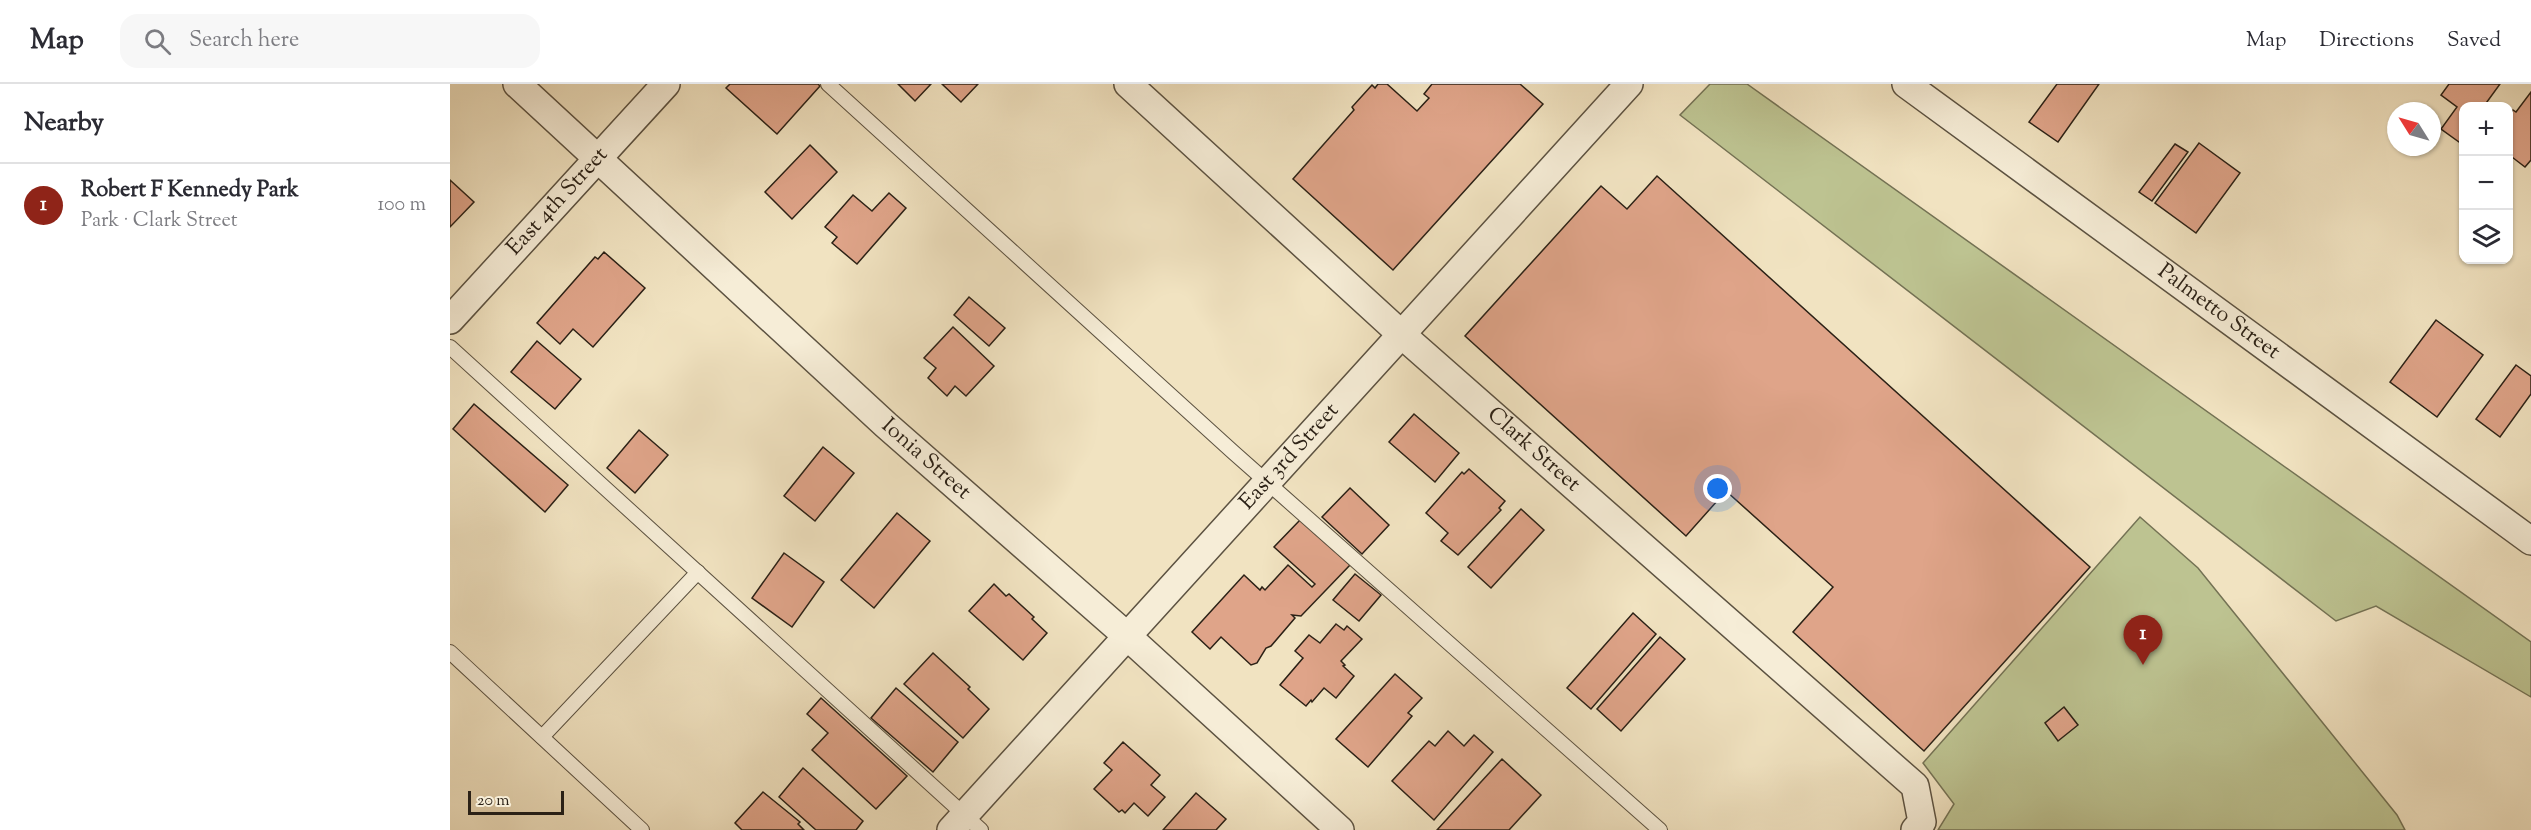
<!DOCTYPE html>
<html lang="en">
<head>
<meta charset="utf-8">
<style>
  body { margin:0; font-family:"Sorts Mill Goudy",serif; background:#f7f7f7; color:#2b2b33 }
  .controls { position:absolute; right:18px; top:18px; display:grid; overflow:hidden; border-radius:12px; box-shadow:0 2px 4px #0004 }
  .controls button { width:54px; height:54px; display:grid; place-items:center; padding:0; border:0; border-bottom:2px solid #e1e1e2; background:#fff; color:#2b2b33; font:30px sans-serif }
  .compass { position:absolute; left:1937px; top:18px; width:54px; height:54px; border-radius:50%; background:#fff; box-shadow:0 2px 4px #0004; rotate:307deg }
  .scale { position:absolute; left:18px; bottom:15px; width:96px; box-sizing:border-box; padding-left:6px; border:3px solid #2b2116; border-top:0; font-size:16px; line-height:21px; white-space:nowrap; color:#2b2116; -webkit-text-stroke:4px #f6edd7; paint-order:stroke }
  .you { position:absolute; left:1268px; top:405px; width:21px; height:21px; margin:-15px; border:4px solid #fff; border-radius:50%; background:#1a73e8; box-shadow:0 0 0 9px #1a73e833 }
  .badge { display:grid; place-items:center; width:39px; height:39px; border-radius:50%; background:#8f2418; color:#fff; font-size:20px; font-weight:700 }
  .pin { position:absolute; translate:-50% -50px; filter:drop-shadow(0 2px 3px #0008) }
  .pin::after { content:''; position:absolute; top:32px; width:21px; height:18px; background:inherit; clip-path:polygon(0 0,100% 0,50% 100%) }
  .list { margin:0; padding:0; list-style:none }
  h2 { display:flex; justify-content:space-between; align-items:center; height:78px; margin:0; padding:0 24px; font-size:26px }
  h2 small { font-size:20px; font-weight:400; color:#7c7c81 }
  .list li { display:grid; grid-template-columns:39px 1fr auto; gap:18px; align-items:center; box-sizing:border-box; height:84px; padding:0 24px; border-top:2px solid #e1e1e2 }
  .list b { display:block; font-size:22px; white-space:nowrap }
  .list p { margin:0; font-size:20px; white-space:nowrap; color:#7c7c81 }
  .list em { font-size:20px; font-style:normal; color:#7c7c81 }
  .icon { flex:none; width:33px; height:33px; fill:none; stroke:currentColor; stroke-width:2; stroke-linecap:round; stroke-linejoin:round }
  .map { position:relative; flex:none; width:2081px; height:746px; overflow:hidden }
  header { display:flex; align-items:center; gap:36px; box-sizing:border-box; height:84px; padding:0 30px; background:#fff; border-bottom:2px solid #e1e1e2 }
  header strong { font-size:28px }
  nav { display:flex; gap:33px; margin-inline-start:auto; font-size:21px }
  .search { width:420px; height:54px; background:#f7f7f7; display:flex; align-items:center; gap:15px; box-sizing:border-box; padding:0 21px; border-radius:18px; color:#7c7c81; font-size:22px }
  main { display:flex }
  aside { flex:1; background:#fff }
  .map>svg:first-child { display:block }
  .green { fill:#bdc391; stroke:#747254; stroke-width:1.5 }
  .building { fill:#dfa489; stroke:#2b2116; stroke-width:1.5 }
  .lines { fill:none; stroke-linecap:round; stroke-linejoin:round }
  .service-casing { stroke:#5c5241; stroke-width:16 }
  .minor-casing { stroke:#5c5241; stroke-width:30 }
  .service { stroke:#f6edd7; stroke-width:14 }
  .minor { stroke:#f6edd7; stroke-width:27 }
  .labels { text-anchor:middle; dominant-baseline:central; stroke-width:4.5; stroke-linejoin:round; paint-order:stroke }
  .street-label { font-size:22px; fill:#2b2116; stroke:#f6edd7 }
</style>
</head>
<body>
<header>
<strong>Map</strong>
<div class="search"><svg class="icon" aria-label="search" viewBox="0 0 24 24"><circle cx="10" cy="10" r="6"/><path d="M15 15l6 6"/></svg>Search here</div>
<nav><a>Map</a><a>Directions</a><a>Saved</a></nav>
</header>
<main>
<aside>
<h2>Nearby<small></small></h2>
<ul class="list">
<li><span class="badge">1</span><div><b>Robert F Kennedy Park</b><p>Park · Clark Street</p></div><em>100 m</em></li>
</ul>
</aside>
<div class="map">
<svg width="2081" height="746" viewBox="0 0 2081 746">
  <rect width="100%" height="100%" fill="#f1e3c1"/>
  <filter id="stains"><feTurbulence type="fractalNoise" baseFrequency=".00333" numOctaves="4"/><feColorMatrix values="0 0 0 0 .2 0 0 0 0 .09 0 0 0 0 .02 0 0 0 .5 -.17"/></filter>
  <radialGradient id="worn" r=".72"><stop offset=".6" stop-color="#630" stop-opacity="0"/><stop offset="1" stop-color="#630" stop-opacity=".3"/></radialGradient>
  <g class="green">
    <path d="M 1260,0 L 1297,0 L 2081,558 L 2081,613 L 1926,522 L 1886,537 L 1230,31 Z"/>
    <path d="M 1690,433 L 1748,484 L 1947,731 L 1955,746 L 1488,746 L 1504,720 L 1473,679 Z"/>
  </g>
  <g class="building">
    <path d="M 280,0 L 368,0 L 370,2 L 327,50 L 276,4 Z"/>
    <path d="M 448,0 L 481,0 L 465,17 Z"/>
    <path d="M 492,0 L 528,0 L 511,18 Z"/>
    <path d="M 928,0 L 937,0 L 967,27 L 979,14 L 974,10 L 982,0 L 1070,0 L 1093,20 L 943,186 L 843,95 L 904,26 L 902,23 L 922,1 L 925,4 Z"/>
    <path d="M 1607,0 L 1649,0 L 1608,58 L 1579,38 Z"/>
    <path d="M 1999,0 L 2050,0 L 2034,22 L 2014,22 L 2014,51 L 2009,58 L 1991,45 L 2007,23 L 1991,11 Z"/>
    <path d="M 2081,8 L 2081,76 L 2075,83 L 2058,70 L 2058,33 L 2063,26 L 2066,28 Z"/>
    <path d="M 1749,59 L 1790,89 L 1746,149 L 1705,119 Z"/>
    <path d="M 1725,60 L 1738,68 L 1702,117 L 1689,108 Z"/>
    <path d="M 360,61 L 387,88 L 342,135 L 315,108 Z"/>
    <path d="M 1207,92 L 1640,483 L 1474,667 L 1343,548 L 1383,503 L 1276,407 L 1236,452 L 1015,252 L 1151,102 L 1177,125 Z"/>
    <path d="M 0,96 L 24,118 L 0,143 Z"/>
    <path d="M 439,109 L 456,124 L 407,180 L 382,159 L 387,153 L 375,143 L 403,111 L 422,127 Z"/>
    <path d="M 154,168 L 195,204 L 143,263 L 123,245 L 110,260 L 87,239 L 145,173 L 148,175 Z"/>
    <path d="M 519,213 L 555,244 L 539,262 L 504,231 Z"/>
    <path d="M 1986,236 L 2033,271 L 1987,333 L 1940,298 Z"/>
    <path d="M 503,243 L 544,282 L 516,312 L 505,302 L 497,312 L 478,294 L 486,284 L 474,274 Z"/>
    <path d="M 87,257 L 131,295 L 105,325 L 61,288 Z"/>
    <path d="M 2066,281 L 2081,292 L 2081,310 L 2050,353 L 2026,335 Z"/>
    <path d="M 24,320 L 118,401 L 95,428 L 3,345 Z"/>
    <path d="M 964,330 L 1009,369 L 985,398 L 939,358 Z"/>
    <path d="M 189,346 L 218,371 L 185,409 L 157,384 Z"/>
    <path d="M 373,363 L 404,389 L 365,437 L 334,412 Z"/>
    <path d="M 1019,385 L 1055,417 L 1049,424 L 1051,426 L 1008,471 L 991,457 L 998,449 L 976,429 L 1012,388 L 1014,390 Z"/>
    <path d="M 900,404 L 939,441 L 912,470 L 872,433 Z"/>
    <path d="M 1071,425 L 1094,446 L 1041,504 L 1018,483 Z"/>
    <path d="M 447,429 L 480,457 L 424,524 L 391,496 Z"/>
    <path d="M 850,436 L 900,481 L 851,532 L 842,531 L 845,534 L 821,562 L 816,564 L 807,579 L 801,581 L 771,553 L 760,565 L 742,548 L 794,491 L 810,506 L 812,503 L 815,506 L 838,481 L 862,503 L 865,500 L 824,463 Z"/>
    <path d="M 334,469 L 374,498 L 342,543 L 302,514 Z"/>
    <path d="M 905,490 L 931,511 L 909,537 L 883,516 Z"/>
    <path d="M 544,500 L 556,512 L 559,510 L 584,533 L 582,535 L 597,549 L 573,576 L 519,527 Z"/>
    <path d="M 1183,529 L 1206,550 L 1141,625 L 1117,604 Z"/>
    <path d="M 886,540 L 894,546 L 897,542 L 912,555 L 891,577 L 895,581 L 893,582 L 904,592 L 886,614 L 874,604 L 862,618 L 861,616 L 856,622 L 830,601 L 853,574 L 845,567 L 859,551 L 870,559 Z"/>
    <path d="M 1210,553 L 1235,575 L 1171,647 L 1147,625 Z"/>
    <path d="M 483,569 L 520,603 L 518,605 L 539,625 L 513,654 L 454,600 Z"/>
    <path d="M 945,590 L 972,614 L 958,629 L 962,632 L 918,683 L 886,655 Z"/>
    <path d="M 446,604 L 508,658 L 483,688 L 421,634 Z"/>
    <path d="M 371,614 L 457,692 L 426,725 L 362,666 L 378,649 L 357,630 Z"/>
    <path d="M 1614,623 L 1628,641 L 1608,657 L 1595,639 Z"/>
    <path d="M 998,647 L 1014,662 L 1024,651 L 1043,668 L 984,736 L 942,697 L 979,657 L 985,662 Z"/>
    <path d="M 673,658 L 710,691 L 701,701 L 715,713 L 698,732 L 684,719 L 675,729 L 672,726 L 669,728 L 644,705 L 662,686 L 654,679 Z"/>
    <path d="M 1052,675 L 1091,711 L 1059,746 L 987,746 Z"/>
    <path d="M 353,684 L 413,737 L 406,746 L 366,746 L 329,713 Z"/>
    <path d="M 313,708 L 350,738 L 348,740 L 354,746 L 292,746 L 285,739 Z"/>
    <path d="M 746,709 L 776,735 L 766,746 L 713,746 Z"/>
  </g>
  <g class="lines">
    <g class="service-casing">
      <g id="service">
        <path d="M 378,0 L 783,368 L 1210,746"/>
        <path d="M 0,263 L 531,746"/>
        <path d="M 0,568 L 192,746"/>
        <path d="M 92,653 L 248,488"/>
      </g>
    </g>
    <g class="minor-casing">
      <g id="minor">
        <path id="s1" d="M 67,0 L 436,341 L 677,552 L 890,746"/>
        <path id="s2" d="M 678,0 L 951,250 L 1465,702 L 1472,738 L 1465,746"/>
        <path id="s3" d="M 1456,0 L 2081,457"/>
        <path id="s4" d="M 0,236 L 216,0"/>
        <path id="s5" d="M 501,746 L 1179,0"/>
      </g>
    </g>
    <use href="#service" class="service"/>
    <use href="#minor" class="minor"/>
  </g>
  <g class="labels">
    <g class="street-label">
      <text stroke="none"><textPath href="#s4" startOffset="160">East 4th Street</textPath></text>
      <text stroke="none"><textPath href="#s3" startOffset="387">Palmetto Street</textPath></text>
      <text stroke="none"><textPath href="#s2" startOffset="546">Clark Street</textPath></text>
      <text stroke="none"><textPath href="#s5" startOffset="504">East 3rd Street</textPath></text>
      <text stroke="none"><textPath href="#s1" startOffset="555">Ionia Street</textPath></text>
    </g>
  </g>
  <rect width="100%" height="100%" filter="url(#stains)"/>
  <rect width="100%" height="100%" fill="url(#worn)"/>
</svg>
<div class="controls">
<button>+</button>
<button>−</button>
<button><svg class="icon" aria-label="layers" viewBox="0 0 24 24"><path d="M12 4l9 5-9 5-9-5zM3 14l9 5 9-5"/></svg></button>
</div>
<svg class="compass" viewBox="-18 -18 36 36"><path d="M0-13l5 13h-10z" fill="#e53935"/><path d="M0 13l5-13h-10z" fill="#7c7c81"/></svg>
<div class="scale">20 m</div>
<div class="you"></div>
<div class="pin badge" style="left:1693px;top:581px">1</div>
</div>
</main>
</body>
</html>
